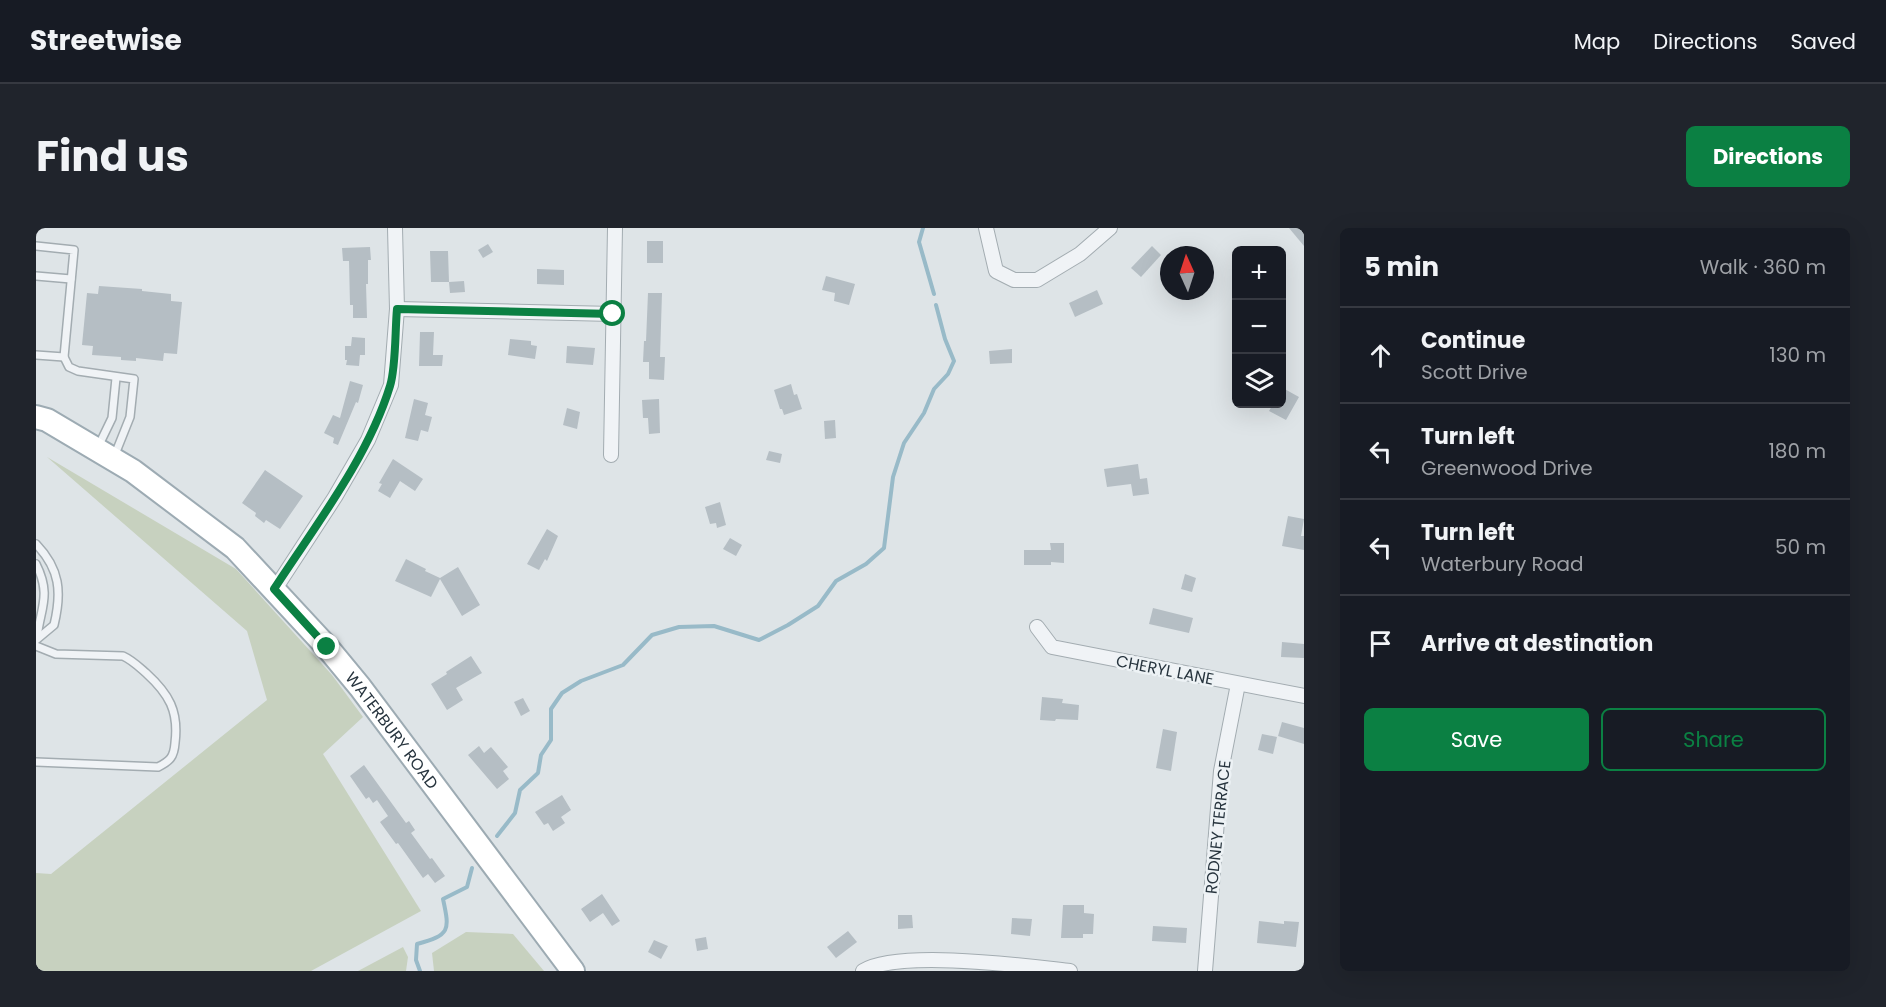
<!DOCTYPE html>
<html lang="en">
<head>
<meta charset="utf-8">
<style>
  body { margin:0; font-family:Poppins,sans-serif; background:#20242c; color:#f1f3f6 }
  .controls { position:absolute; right:18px; top:18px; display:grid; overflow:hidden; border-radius:9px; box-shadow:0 6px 24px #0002 }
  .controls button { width:54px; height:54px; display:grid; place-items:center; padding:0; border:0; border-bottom:2px solid #363941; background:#171b24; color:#f1f3f6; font:30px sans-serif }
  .compass { position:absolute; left:1124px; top:18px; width:54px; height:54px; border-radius:50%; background:#171b24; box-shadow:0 6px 24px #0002; rotate:357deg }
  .stop { position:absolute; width:18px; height:18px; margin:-14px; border:4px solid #0b8043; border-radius:50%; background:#fff }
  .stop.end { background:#0b8043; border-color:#fff; box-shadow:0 2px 6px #0008 }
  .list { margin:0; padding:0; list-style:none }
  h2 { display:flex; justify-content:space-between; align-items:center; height:78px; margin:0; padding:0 24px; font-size:26px }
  h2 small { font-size:20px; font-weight:400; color:#9ea1a6 }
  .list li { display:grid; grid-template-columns:39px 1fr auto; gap:18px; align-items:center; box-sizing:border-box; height:96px; padding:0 24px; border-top:2px solid #363941 }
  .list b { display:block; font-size:22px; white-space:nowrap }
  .list p { margin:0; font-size:20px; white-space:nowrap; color:#9ea1a6 }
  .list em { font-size:20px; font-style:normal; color:#9ea1a6 }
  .actions { display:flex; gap:12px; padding:18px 24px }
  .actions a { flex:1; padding:14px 0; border:2px solid #0b8043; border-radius:9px; text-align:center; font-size:21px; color:#0b8043 }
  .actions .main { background:#0b8043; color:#fff }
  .icon { flex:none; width:33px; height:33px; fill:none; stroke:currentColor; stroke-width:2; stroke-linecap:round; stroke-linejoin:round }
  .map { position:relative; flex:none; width:1268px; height:743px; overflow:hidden; border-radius:9px }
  header { display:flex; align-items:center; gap:36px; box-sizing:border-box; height:84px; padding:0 30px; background:#171b24; border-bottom:2px solid #363941 }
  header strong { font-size:28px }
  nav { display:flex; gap:33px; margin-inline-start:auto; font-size:21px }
  .intro { display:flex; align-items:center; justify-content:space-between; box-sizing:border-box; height:144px; padding:0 36px }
  h1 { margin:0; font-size:42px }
  .button { padding:15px 27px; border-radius:9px; background:#0b8043; color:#fff; font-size:21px; font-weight:700 }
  main { display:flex; gap:36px; padding:0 36px }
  aside { flex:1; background:#171b24; border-radius:9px; box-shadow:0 6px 24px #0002 }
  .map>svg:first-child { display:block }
  .green { fill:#c7d1bf }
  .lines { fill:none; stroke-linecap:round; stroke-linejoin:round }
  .stream { stroke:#98bac8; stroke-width:4 }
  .building { fill:#b5bec4 }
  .lane-casing { stroke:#a3acb1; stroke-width:10 }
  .street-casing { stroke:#a3acb1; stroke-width:16 }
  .primary-casing { stroke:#9dabb3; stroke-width:26 }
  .lane { stroke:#f0f3f6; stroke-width:7 }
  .street { stroke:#f0f3f6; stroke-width:14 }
  .primary { stroke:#fff; stroke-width:22 }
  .route { stroke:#0b8043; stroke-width:8 }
  .labels { text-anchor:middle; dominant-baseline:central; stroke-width:5; stroke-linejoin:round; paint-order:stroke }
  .street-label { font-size:16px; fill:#27343e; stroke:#edf2f5 }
</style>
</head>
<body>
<header>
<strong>Streetwise</strong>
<nav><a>Map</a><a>Directions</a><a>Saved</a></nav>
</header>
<div class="intro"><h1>Find us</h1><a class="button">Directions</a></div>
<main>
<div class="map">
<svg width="1268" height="743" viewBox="0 0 1268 743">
  <rect width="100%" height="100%" fill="#dee4e7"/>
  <g class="green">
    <path d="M 11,229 L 200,341 L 296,447 L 327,489 L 287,526 L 385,683 L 275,743 L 0,743 L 0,645 L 15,646 L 231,472 L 211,403 Z"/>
    <path d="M 430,704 L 477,706 L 508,743 L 398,743 L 396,725 Z"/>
    <path d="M 367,719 L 372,729 L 370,743 L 322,743 Z"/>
  </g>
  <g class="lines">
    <g class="stream">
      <path d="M 887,0 L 883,14 L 898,66"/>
      <path d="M 461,608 L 479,585 L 484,562 L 502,545 L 505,527 L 515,512 L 515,481 L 526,465 L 545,453 L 587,437 L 616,407 L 643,399 L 678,398 L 723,412 L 752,397 L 782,378 L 800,353 L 830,336 L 848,320 L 857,249 L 868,215 L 888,185 L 898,161 L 912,146 L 918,133 L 909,111 L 900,77"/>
      <path d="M 384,743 L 380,732 L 381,716 C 414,707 414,703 407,671 L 431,659 L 436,640"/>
    </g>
  </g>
  <g class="building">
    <path d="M 1253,0 L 1268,0 L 1268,18 Z"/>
    <rect x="611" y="13" width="16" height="22"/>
    <path d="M 452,16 L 457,24 L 447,30 L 442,22 Z"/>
    <path d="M 1116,18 L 1125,27 L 1105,49 L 1095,40 Z"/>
    <path d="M 334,19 L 335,32 L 332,32 L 332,56 L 330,56 L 331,90 L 317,90 L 317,77 L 314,77 L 313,33 L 307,33 L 306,20 Z"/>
    <path d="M 394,23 L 412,23 L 413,54 L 428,53 L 429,64 L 414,65 L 413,54 L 395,54 Z"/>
    <path d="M 501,41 L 528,42 L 528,57 L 501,56 Z"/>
    <path d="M 790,48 L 819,56 L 813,77 L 798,73 L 799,65 L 786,62 Z"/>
    <path d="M 63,58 L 106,61 L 106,63 L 135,66 L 135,73 L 146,74 L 141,126 L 128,125 L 127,133 L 100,130 L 100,133 L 85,132 L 85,129 L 56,127 L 57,118 L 46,117 L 51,65 L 62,66 Z"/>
    <path d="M 1061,62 L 1067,76 L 1039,89 L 1033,75 Z"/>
    <path d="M 612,65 L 626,65 L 624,129 L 629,129 L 628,152 L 613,151 L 613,134 L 607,134 L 608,113 L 610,113 Z"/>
    <path d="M 384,104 L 398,104 L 397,127 L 407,127 L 406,138 L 383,138 Z"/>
    <path d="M 316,109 L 329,110 L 329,127 L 324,127 L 323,138 L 310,137 L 311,132 L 309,132 L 309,118 L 315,118 Z"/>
    <path d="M 474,111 L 495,113 L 495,117 L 501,118 L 499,131 L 472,127 Z"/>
    <path d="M 531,118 L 559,120 L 557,137 L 530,135 Z"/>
    <path d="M 976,121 L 976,135 L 954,136 L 953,123 Z"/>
    <path d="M 314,153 L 327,157 L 322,175 L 320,174 L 302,217 L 297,215 L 298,210 L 288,205 L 297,187 L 304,190 Z"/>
    <path d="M 755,156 L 758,167 L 761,166 L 766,181 L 748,187 L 746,181 L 744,181 L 738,162 Z"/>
    <path d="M 1245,159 L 1263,169 L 1250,192 L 1233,183 L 1237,176 L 1245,176 Z"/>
    <path d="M 378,171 L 392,175 L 389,187 L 396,189 L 392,204 L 385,202 L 382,213 L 369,210 Z"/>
    <path d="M 623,171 L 624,205 L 613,206 L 612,190 L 607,190 L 606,172 Z"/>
    <path d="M 531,180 L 544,184 L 541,201 L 527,197 Z"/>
    <path d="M 799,192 L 800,210 L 789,211 L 788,193 Z"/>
    <path d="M 733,223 L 746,226 L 744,235 L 730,232 Z"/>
    <path d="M 357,231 L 387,251 L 379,263 L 364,253 L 354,270 L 342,263 L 346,256 L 343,255 Z"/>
    <path d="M 1102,236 L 1104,251 L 1111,250 L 1113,266 L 1097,268 L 1095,256 L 1071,259 L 1068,241 Z"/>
    <path d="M 229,242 L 267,268 L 244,301 L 230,292 L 228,295 L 219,288 L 220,285 L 206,275 Z"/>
    <path d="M 684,274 L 690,297 L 681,300 L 680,295 L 674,296 L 669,279 Z"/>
    <path d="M 1252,288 L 1268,291 L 1265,308 L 1268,308 L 1268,322 L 1246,318 Z"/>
    <path d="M 511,301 L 522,308 L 511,333 L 509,331 L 503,342 L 491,336 Z"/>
    <path d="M 694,310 L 706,317 L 700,328 L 687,321 Z"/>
    <path d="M 1014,315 L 1028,315 L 1028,335 L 1015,334 L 1015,337 L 988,337 L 988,322 L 1015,322 Z"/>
    <path d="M 370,331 L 390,341 L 389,343 L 404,350 L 422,339 L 444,377 L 426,388 L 404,351 L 395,369 L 359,353 Z"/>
    <path d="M 1149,346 L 1160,350 L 1156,364 L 1145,361 Z"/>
    <path d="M 1117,380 L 1157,390 L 1153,405 L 1113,396 Z"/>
    <path d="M 1246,414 L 1268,416 L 1268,430 L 1245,429 Z"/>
    <path d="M 435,428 L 446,445 L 420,460 L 427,472 L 411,482 L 395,456 L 411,446 L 410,444 Z"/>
    <path d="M 1006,469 L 1027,471 L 1026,475 L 1043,477 L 1042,492 L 1020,491 L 1019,493 L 1004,492 Z"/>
    <path d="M 487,470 L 494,483 L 485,488 L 478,474 Z"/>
    <path d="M 1246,494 L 1268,500 L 1268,516 L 1242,508 Z"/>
    <path d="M 1127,501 L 1141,504 L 1135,543 L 1120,540 Z"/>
    <path d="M 1226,506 L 1241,509 L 1237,526 L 1222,522 Z"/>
    <path d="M 443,518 L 448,525 L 455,519 L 472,539 L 467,543 L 473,551 L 461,561 L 432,527 Z"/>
    <path d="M 328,537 L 370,595 L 373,593 L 379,602 L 375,605 L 394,631 L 396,630 L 409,648 L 399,655 L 392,646 L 387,650 L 362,615 L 360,616 L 344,594 L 352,588 L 341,572 L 337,575 L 333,569 L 330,571 L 314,548 Z"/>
    <path d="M 526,567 L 535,582 L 525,589 L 529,595 L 517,603 L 512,595 L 508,597 L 499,584 Z"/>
    <path d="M 566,666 L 584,693 L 576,698 L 567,685 L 554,694 L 545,681 Z"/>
    <path d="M 1027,677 L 1048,677 L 1048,685 L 1058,686 L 1057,706 L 1047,706 L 1047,710 L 1025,710 Z"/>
    <path d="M 862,687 L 876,687 L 877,700 L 862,701 Z"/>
    <path d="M 976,690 L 996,691 L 994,708 L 975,706 Z"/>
    <path d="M 1223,693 L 1248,696 L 1248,693 L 1263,694 L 1260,719 L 1221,715 Z"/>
    <path d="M 1117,698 L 1151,700 L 1150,715 L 1116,713 Z"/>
    <path d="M 812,703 L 821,714 L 800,730 L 791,719 Z"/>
    <path d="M 670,709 L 672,721 L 661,723 L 659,711 Z"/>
    <path d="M 618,712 L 632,718 L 625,731 L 612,724 Z"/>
  </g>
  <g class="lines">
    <g class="lane-casing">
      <g id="lane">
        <path d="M 0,18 L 38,22 L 28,129 L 33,139 L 42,143 L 98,151 L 94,189 L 78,229"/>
        <path d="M 0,48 L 35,51"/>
        <path d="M 0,127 L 28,129"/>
        <path d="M 62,219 L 76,190 L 80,150"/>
        <path d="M 0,316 C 24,341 26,364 18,397 L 0,412"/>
        <path d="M 0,336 C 16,368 4,380 1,410"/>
        <path d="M 0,418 L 20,426 L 87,428 C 96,432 102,438 110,445 C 133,466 143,483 139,515 C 138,529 134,533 122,539 L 0,534"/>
      </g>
    </g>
    <g class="street-casing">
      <g id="street">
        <path d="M 950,0 L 960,43 L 978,52 L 1001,52 L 1044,26 L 1074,0"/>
        <path d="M 361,81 L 577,86"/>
        <path d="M 575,227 L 579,0"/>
        <path d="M 239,361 L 299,269 L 332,212 L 355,157 L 361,81 L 359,0"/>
        <path d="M 1001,399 L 1016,419 L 1268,468"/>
        <path d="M 827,743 C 863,721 989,738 1034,743"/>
        <path d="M 1169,743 L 1185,543 L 1202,456"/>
      </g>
    </g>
    <g class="primary-casing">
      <g id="primary">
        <path id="s1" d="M 0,189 L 11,192 L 97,243 L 199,320 L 291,419 L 324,459 L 537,743"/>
      </g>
    </g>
    <use href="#lane" class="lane"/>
    <use href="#street" class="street"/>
    <use href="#primary" class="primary"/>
  </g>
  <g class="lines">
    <path class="route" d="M 291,419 L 238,361 C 279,298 332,230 354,158 C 360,140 359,102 361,81 L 577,86"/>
  </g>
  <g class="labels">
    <g class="street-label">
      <text transform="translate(1129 442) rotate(11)">CHERYL LANE</text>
      <text stroke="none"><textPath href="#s1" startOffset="480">WATERBURY ROAD</textPath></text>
      <text transform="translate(1182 599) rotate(-84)">RODNEY TERRACE</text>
    </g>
  </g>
</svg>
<div class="controls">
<button>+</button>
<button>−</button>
<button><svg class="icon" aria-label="layers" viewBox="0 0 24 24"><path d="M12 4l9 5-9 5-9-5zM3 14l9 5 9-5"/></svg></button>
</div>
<svg class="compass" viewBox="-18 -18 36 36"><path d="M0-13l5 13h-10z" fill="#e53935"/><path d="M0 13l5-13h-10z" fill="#9ea1a6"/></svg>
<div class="stop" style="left:577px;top:86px"></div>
<div class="stop end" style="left:291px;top:419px"></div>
</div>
<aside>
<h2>5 min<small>Walk · 360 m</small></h2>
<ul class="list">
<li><svg class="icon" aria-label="ahead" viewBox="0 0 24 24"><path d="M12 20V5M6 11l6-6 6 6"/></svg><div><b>Continue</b><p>Scott Drive</p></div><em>130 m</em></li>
<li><svg class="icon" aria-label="left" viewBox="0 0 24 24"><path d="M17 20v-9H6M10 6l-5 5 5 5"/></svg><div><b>Turn left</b><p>Greenwood Drive</p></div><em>180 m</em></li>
<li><svg class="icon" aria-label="left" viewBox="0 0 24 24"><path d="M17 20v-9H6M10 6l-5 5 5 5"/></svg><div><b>Turn left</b><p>Waterbury Road</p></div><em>50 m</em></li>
<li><svg class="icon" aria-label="arrive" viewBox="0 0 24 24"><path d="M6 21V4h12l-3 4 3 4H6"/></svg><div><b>Arrive at destination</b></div></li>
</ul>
<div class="actions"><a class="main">Save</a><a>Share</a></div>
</aside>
</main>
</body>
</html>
